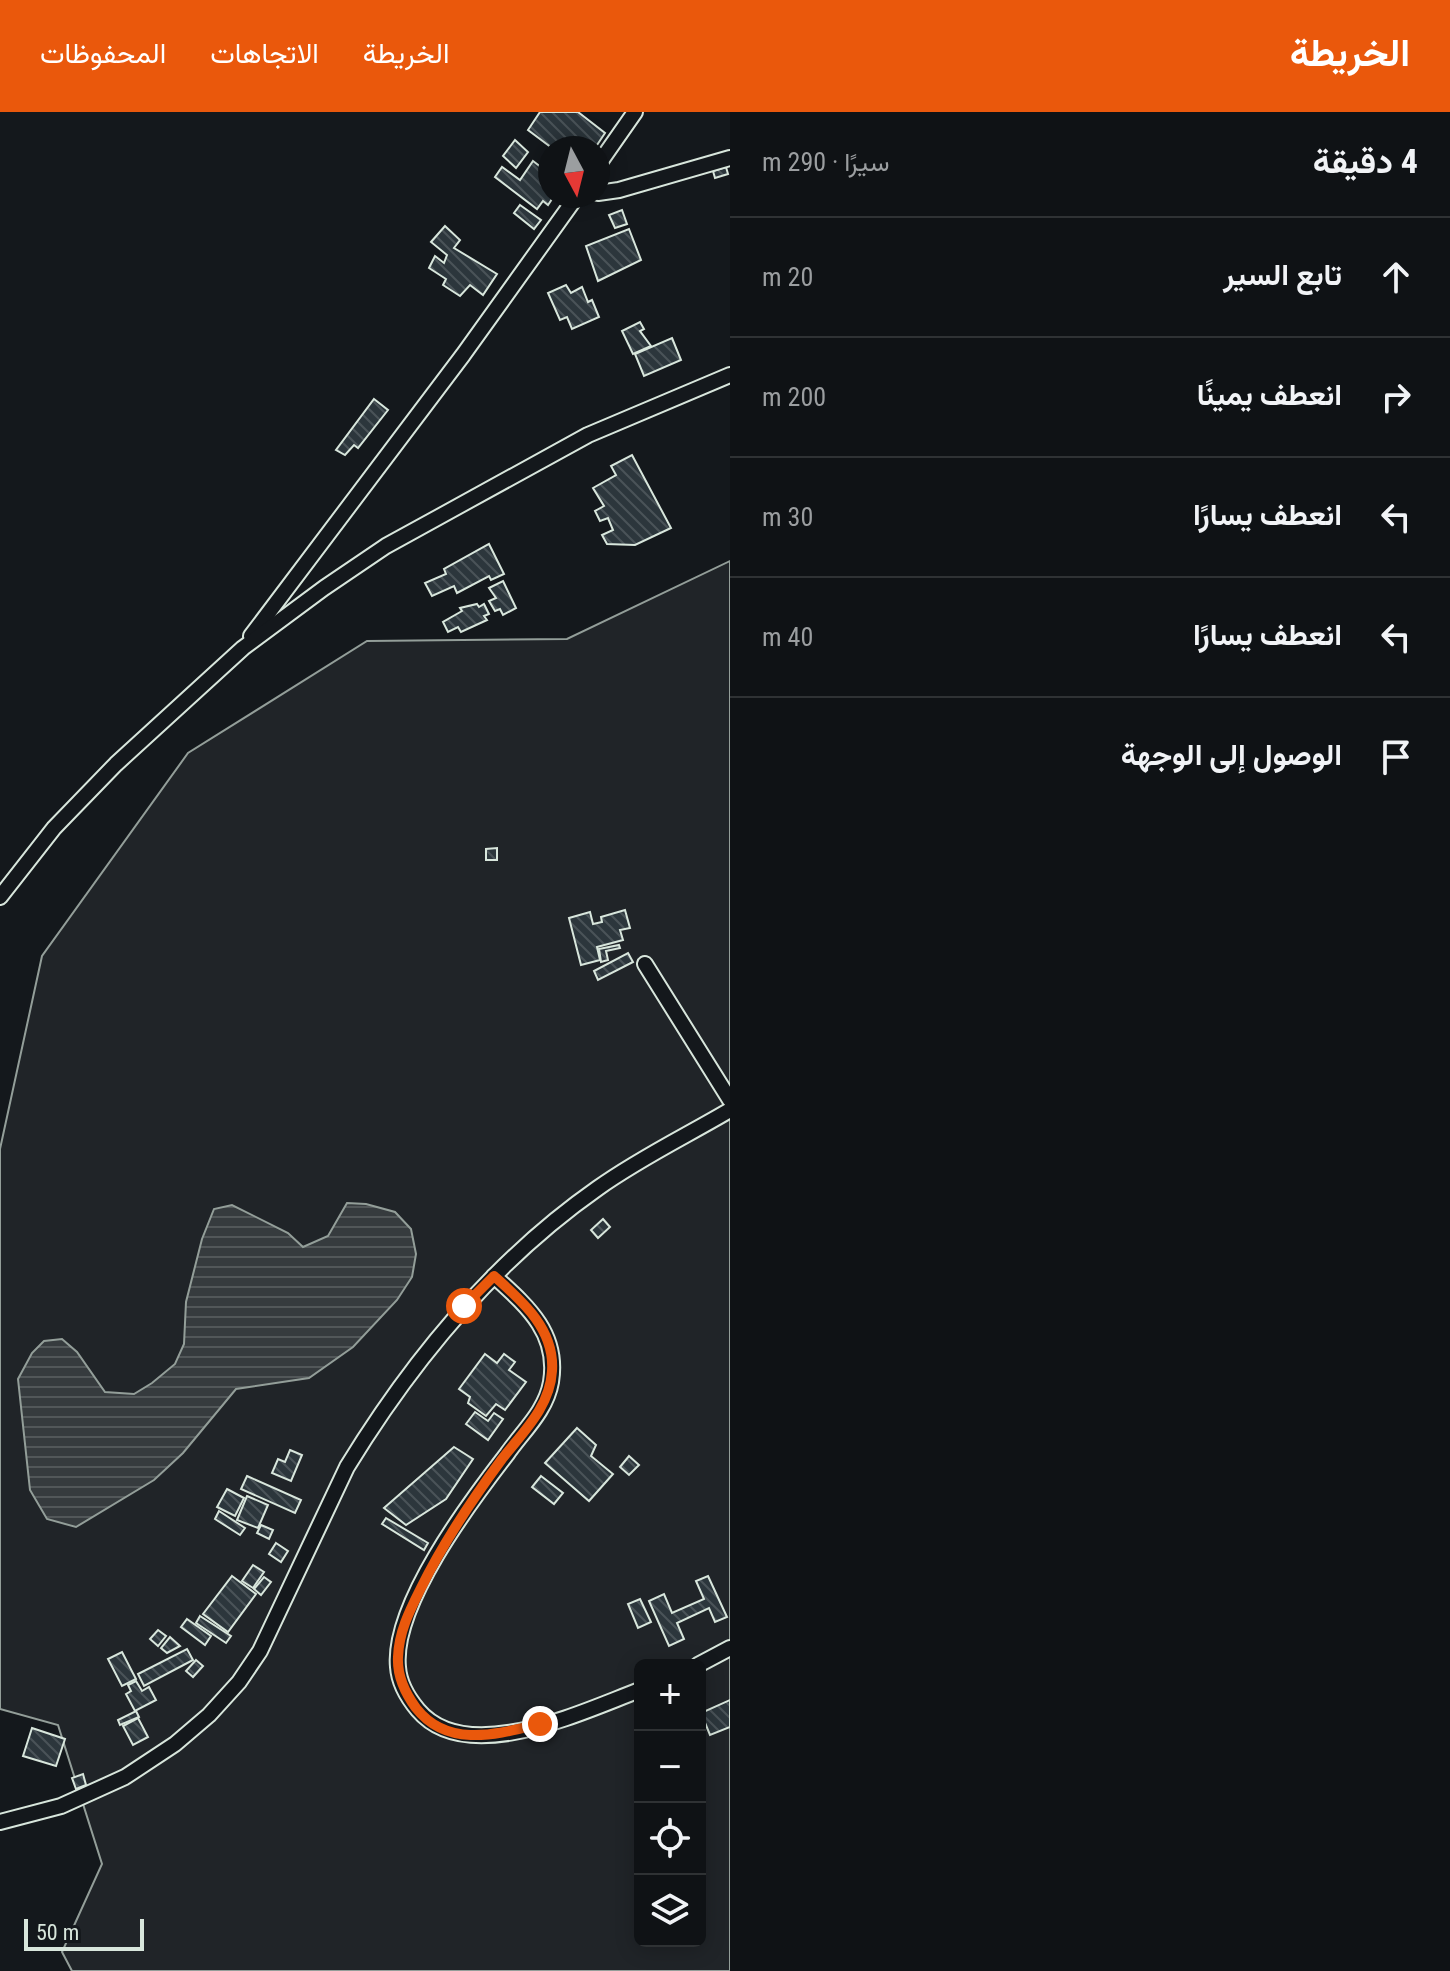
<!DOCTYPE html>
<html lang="ar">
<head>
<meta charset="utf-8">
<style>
  body { margin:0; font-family:"Roboto Condensed",Vazirmatn,sans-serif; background:#181b1e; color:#f1f3f6; direction:rtl }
  .controls { position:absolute; right:24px; bottom:24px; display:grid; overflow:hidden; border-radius:12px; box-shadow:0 4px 20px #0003 }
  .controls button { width:72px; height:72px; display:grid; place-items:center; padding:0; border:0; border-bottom:2px solid #2f3234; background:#0f1215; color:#f1f3f6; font:40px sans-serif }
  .compass { position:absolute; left:538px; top:24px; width:72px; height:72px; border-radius:50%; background:#0f1215; box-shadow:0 4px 20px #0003; rotate:173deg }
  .scale { position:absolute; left:24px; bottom:20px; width:120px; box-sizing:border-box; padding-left:8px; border:4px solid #d8e6dc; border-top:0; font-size:22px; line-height:28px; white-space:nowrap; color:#d8e6dc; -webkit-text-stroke:6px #14181c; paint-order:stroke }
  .stop { position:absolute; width:24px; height:24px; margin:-18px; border:6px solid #ea580c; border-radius:50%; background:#fff }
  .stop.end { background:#ea580c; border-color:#fff; box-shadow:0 2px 8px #0008 }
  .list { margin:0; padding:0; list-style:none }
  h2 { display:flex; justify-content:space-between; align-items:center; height:104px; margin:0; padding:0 32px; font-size:34px }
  h2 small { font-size:26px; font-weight:400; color:#9b9ea0 }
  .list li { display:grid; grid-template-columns:52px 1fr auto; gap:24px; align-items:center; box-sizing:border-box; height:120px; padding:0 32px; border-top:2px solid #2f3234 }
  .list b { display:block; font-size:30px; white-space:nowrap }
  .list em { font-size:26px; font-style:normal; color:#9b9ea0 }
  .icon { flex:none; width:44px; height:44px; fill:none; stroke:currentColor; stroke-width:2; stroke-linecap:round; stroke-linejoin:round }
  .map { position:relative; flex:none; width:730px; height:1859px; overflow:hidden; direction:ltr }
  header { display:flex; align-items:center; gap:48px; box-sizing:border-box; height:112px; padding:0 40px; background:#ea580c; color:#fff }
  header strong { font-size:38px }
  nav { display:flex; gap:44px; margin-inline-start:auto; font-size:28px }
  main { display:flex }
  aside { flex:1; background:#0f1215 }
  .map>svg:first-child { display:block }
  .green { fill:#202428; stroke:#939e99; stroke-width:2; fill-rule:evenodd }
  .water { fill:url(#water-rules); stroke:#939e99; stroke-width:2 }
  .building { fill:url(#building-back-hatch); stroke:#d8e6dc; stroke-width:2 }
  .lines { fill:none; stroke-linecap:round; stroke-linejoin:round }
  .minor-casing { stroke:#d8e6dc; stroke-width:18 }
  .minor { stroke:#14181c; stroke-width:14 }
  .route { stroke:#ea580c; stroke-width:10 }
</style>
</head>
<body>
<header>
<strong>الخريطة</strong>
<nav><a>الخريطة</a><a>الاتجاهات</a><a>المحفوظات</a></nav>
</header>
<main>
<aside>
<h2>4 دقيقة<small>سيرًا · 290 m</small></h2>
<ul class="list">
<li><svg class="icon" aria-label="ahead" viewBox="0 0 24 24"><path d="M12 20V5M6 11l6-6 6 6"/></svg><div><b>تابع السير</b></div><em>20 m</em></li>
<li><svg class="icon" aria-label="right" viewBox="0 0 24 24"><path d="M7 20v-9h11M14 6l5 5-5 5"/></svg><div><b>انعطف يمينًا</b></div><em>200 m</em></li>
<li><svg class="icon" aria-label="left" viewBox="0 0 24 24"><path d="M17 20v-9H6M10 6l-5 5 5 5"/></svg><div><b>انعطف يسارًا</b></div><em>30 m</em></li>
<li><svg class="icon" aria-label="left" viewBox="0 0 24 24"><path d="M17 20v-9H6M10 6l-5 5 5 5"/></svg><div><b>انعطف يسارًا</b></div><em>40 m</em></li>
<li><svg class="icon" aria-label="arrive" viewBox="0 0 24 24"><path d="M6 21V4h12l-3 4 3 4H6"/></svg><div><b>الوصول إلى الوجهة</b></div></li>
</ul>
</aside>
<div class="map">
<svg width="730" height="1859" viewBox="0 0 730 1859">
  <defs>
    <pattern id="water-rules" width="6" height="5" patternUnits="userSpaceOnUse" patternTransform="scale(2)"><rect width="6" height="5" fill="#363b3e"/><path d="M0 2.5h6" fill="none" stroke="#525759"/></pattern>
    <pattern id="building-back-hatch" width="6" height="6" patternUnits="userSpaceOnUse" patternTransform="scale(2)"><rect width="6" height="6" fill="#2c363c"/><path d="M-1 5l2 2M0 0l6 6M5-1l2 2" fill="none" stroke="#4a5358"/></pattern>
  </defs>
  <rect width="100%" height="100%" fill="#14181c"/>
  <path class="green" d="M 730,449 L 730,1859 L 72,1859 L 62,1840 L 102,1752 L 58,1613 L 0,1597 L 0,1037 L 42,844 L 188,641 L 367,529 L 567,527 ZM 640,1553 L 700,1553 L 700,1829 L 640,1829 Z"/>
  <path class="water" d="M 347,1091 L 366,1092 L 395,1100 L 411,1117 L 416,1142 L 412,1165 L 397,1188 L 353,1235 L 309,1266 L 236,1277 L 183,1341 L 154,1368 L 76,1415 L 47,1407 L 30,1378 L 18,1267 L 32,1241 L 44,1229 L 62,1227 L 77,1240 L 105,1280 L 134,1282 L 152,1271 L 175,1252 L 184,1232 L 186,1190 L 202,1127 L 214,1097 L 232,1093 L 288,1121 L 303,1135 L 328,1124 Z"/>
  <g class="building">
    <path d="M 540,0 L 578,0 L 605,21 L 595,36 L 552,36 L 528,18 Z"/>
    <path d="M 515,28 L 528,40 L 516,56 L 503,44 Z"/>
    <path d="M 533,49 L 550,62 L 550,84 L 554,84 L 548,93 L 543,89 L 537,97 L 495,65 L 502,55 L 520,68 Z"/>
    <path d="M 726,55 L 728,62 L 715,66 L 713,59 Z"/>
    <path d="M 520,93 L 541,108 L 534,117 L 514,101 Z"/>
    <path d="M 622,98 L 627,112 L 615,116 L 609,103 Z"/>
    <path d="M 445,114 L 460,128 L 454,136 L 497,162 L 483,183 L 470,173 L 460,184 L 443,173 L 446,167 L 429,156 L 435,144 L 444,151 L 447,143 L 431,130 Z"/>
    <path d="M 629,117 L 641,148 L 598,169 L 586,134 Z"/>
    <path d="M 566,173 L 571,181 L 582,175 L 588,190 L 592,188 L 599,205 L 572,217 L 567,205 L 560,208 L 548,181 Z"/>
    <path d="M 640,210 L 644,217 L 640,219 L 651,234 L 633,242 L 622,219 Z"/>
    <path d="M 672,226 L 681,248 L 644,264 L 635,242 Z"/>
    <path d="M 374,287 L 388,298 L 358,336 L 354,333 L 345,343 L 336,338 Z"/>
    <path d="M 632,343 L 671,416 L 635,433 L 607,432 L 602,423 L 613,418 L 608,406 L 600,409 L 595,399 L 604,394 L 593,376 L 616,363 L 611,354 Z"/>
    <path d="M 489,432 L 504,462 L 491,468 L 489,464 L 457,481 L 454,474 L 432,484 L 425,471 L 446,462 L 444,457 Z"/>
    <path d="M 503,469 L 516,496 L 503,503 L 500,497 L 495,499 L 489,489 L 496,486 L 489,476 Z"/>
    <path d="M 477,492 L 479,495 L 484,492 L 489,502 L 484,504 L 487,508 L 461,520 L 458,515 L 448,520 L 443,510 L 462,499 L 460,496 Z"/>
    <path d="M 497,736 L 497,748 L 486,748 L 486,737 Z"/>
    <path d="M 625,798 L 630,816 L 620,818 L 623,828 L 597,835 L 600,848 L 581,853 L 569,806 L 590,800 L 593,812 L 602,810 L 601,805 Z"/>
    <path d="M 619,833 L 620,836 L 606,839 L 608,848 L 601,850 L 599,837 Z"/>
    <path d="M 628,841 L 633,850 L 598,868 L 594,859 Z"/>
    <path d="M 603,1107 L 610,1115 L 598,1126 L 591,1118 Z"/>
    <path d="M 485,1242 L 497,1251 L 504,1242 L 515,1250 L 509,1258 L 526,1270 L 505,1298 L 496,1292 L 486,1304 L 468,1291 L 470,1285 L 459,1277 Z"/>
    <path d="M 475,1300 L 488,1309 L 494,1301 L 503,1307 L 488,1328 L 466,1312 Z"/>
    <path d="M 577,1316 L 596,1333 L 591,1344 L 613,1362 L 589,1389 L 545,1351 Z"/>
    <path d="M 454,1335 L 473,1347 L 446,1387 L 406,1413 L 384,1396 Z"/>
    <path d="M 290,1338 L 302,1343 L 291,1369 L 272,1361 L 278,1347 L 285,1350 Z"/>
    <path d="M 629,1344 L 639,1353 L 629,1363 L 620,1355 Z"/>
    <path d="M 247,1364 L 301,1388 L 295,1401 L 241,1377 Z"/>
    <path d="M 541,1364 L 563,1381 L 554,1392 L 532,1375 Z"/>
    <path d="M 227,1377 L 244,1386 L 235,1404 L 217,1395 Z"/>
    <path d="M 247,1384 L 268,1393 L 258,1416 L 237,1408 Z"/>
    <path d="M 219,1399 L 245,1416 L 240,1423 L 215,1407 Z"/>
    <path d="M 386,1406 L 428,1431 L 424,1438 L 382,1412 Z"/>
    <path d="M 261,1413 L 273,1418 L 269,1427 L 257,1421 Z"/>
    <path d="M 276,1431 L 288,1439 L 281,1450 L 269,1442 Z"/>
    <path d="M 253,1453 L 264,1460 L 253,1476 L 242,1469 Z"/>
    <path d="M 232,1464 L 256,1482 L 228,1520 L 203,1502 Z"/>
    <path d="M 708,1464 L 727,1505 L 715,1510 L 709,1496 L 677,1511 L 684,1527 L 669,1534 L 649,1489 L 664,1482 L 672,1501 L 704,1487 L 696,1469 Z"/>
    <path d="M 264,1465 L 271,1470 L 261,1483 L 254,1477 Z"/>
    <path d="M 640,1487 L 651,1510 L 638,1516 L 628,1492 Z"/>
    <path d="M 200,1504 L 231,1524 L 226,1531 L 196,1511 Z"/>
    <path d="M 187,1507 L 211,1524 L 205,1533 L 181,1515 Z"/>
    <path d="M 158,1518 L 166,1524 L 158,1534 L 150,1527 Z"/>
    <path d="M 170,1525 L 180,1534 L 167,1541 L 161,1536 Z"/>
    <path d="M 187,1537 L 193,1548 L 144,1574 L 138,1562 Z"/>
    <path d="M 122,1540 L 136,1567 L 122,1574 L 108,1547 Z"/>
    <path d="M 196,1548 L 203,1554 L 193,1565 L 186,1559 Z"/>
    <path d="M 136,1569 L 142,1579 L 149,1575 L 156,1588 L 135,1599 L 126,1582 L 131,1579 L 128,1573 Z"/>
    <path d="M 730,1588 L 730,1615 L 710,1623 L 701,1601 Z"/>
    <path d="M 136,1599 L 139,1605 L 120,1613 L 118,1608 Z"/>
    <path d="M 138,1606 L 148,1625 L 133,1633 L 123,1614 Z"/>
    <path d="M 32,1616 L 65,1627 L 56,1654 L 23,1644 Z"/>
    <path d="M 83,1662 L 86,1673 L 76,1677 L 72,1666 Z"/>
  </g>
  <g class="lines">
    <g class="minor-casing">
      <g id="minor">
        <path d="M 598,53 L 635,0"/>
        <path d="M 598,81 L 619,78 L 730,46"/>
        <path d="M 251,524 L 463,243 L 577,84"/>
        <path d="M 0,785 L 54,716 L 116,652 L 243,536 L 324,476 L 386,434 L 588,323 L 730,263"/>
        <path d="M 645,852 L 730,988"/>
        <path d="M 494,1164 C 527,1194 559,1221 551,1270 C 546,1299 523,1319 507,1342 C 470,1390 392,1493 398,1555 C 399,1571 408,1586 418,1598 C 467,1656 583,1599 640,1578"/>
        <path d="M 698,1553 L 730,1536"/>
        <path d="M 0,1710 L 61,1694 L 125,1665 L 175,1632 L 209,1603 L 239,1570 L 260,1539 L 347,1355 C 413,1247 495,1148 598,1076 C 640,1046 686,1024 730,998"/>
      </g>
    </g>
    <use href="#minor" class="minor"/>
  </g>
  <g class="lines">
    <path class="route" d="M 464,1194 L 494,1164 C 522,1189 555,1217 552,1259 C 550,1295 523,1320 502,1347 C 471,1389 444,1429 421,1476 C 410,1498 399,1519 398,1545 C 397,1564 405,1581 416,1596 C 448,1637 498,1622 540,1612"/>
  </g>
</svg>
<div class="controls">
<button>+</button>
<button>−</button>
<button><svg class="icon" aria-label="locate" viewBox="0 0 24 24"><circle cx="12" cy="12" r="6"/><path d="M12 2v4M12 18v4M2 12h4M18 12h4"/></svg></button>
<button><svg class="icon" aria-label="layers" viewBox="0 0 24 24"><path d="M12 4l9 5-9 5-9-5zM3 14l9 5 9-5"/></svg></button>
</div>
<svg class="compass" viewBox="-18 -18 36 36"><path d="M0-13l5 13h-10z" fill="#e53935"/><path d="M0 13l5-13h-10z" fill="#9b9ea0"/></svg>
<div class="scale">50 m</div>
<div class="stop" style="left:464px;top:1194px"></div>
<div class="stop end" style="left:540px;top:1612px"></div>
</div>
</main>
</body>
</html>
